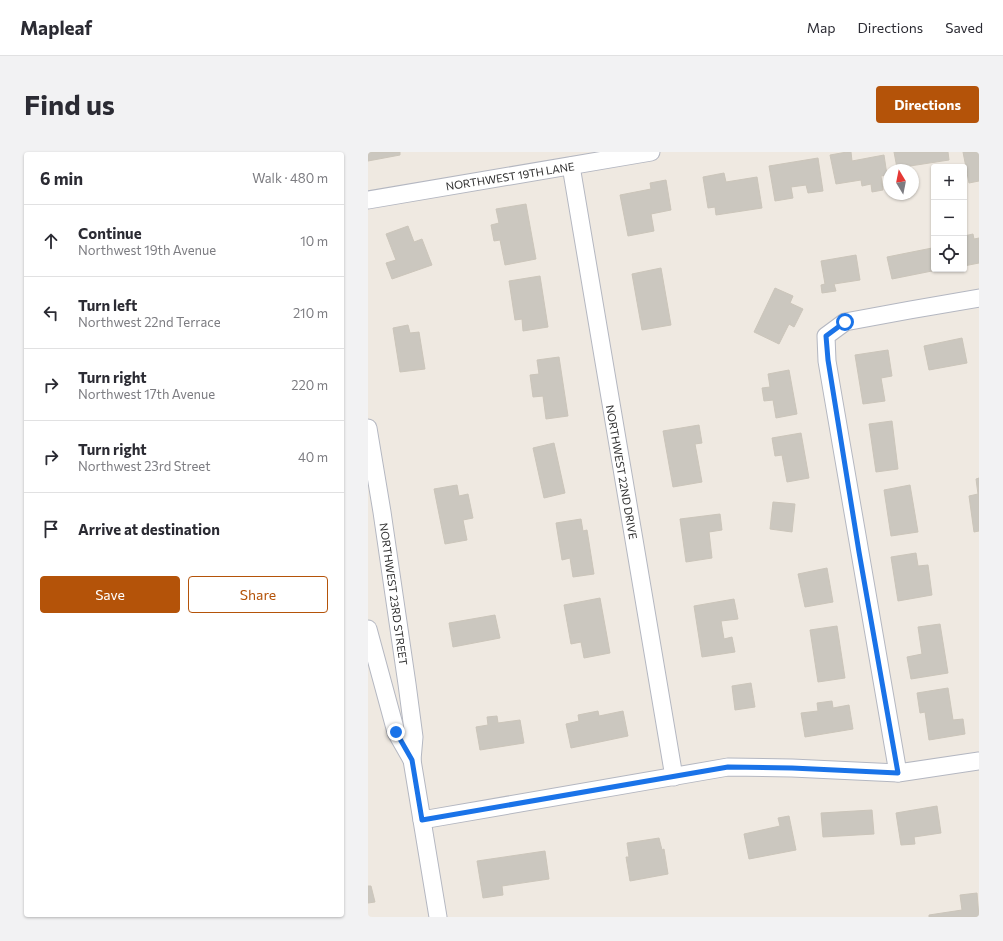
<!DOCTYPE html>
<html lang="en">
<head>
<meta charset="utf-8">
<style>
  body { margin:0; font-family:Commissioner,sans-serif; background:#f2f2f3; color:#2b2b33 }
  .controls { position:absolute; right:12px; top:12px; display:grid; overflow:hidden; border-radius:4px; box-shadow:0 1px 3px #0004 }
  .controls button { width:36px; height:36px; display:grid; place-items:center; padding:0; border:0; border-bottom:1px solid #e1e1e2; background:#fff; color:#2b2b33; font:20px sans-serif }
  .compass { position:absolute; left:515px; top:12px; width:36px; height:36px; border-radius:50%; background:#fff; box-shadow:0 1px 3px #0004; rotate:350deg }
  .stop { position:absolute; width:12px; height:12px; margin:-9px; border:3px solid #1a73e8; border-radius:50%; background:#fff }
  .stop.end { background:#1a73e8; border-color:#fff; box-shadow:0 1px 4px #0008 }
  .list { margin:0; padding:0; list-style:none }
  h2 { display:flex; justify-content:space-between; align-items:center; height:52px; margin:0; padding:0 16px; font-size:17px }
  h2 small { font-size:13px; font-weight:400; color:#7c7c81 }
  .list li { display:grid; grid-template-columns:26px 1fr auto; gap:12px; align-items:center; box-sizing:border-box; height:72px; padding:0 16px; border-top:1px solid #e1e1e2 }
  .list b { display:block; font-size:15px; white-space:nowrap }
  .list p { margin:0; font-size:13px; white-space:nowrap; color:#7c7c81 }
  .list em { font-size:13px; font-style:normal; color:#7c7c81 }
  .actions { display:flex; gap:8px; padding:12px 16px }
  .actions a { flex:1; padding:9px 0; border:1px solid #b45309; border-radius:4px; text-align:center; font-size:14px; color:#b45309 }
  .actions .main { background:#b45309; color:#fff }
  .icon { flex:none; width:22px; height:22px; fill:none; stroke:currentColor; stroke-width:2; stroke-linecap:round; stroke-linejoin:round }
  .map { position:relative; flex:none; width:611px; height:765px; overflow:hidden; border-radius:4px }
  header { display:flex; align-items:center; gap:24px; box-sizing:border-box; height:56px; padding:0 20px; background:#fff; border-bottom:1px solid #e1e1e2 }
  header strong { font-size:19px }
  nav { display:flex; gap:22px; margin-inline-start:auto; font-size:14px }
  .intro { display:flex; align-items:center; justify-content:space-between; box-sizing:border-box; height:96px; padding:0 24px }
  h1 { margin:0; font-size:28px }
  .button { padding:10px 18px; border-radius:4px; background:#b45309; color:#fff; font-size:14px; font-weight:700 }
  main { display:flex; gap:24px; padding:0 24px }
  aside { flex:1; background:#fff; border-radius:4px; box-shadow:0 1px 3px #0004 }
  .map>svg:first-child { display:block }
  .building { fill:#cbc7bf; stroke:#cbc5ba }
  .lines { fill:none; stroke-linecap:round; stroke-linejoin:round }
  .minor-casing { stroke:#b4b7c1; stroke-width:19 }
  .minor { stroke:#fff; stroke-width:17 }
  .route { stroke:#1a73e8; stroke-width:5 }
  .labels { text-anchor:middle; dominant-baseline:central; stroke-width:3; stroke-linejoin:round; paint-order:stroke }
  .street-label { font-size:11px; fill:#2e2e2e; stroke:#fff }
</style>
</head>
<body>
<header>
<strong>Mapleaf</strong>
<nav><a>Map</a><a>Directions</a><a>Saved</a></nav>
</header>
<div class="intro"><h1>Find us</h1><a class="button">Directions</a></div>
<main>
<aside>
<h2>6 min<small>Walk · 480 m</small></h2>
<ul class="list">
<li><svg class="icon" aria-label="ahead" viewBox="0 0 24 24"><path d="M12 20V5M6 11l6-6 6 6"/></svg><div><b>Continue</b><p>Northwest 19th Avenue</p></div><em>10 m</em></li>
<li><svg class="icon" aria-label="left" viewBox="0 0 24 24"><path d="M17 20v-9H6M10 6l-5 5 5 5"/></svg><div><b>Turn left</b><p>Northwest 22nd Terrace</p></div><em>210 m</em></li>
<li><svg class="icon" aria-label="right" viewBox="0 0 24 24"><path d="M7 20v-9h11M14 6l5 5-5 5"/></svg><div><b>Turn right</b><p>Northwest 17th Avenue</p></div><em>220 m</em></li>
<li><svg class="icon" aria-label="right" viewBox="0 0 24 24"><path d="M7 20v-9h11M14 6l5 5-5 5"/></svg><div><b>Turn right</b><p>Northwest 23rd Street</p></div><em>40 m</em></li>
<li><svg class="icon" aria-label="arrive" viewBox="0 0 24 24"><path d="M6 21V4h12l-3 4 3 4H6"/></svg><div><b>Arrive at destination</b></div></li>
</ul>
<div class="actions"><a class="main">Save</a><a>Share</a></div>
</aside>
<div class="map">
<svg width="611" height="765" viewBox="0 0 611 765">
  <rect width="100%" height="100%" fill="#efe9e1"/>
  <g class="building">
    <path d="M 0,0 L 32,0 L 32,3 L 0,9 Z"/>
    <path d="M 479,0 L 483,0 L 484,9 L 516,3 L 519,23 L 513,24 L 515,38 L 504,40 L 503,32 L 494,34 L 493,28 L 468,32 L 462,3 Z"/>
    <path d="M 526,0 L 580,0 L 581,8 L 529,16 Z"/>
    <path d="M 595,0 L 611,0 L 611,29 L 601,31 Z"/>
    <path d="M 450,6 L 455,39 L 440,41 L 438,33 L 423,35 L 425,46 L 407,49 L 401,14 Z"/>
    <path d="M 356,21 L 358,30 L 389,25 L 394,56 L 348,63 L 347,55 L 340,56 L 335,25 Z"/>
    <path d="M 298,28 L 303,58 L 283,62 L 286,79 L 260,84 L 252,43 L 283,37 L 282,31 Z"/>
    <path d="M 158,52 L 168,107 L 137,113 L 132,88 L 126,89 L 123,73 L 131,71 L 128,57 Z"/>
    <path d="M 40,74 L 46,90 L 54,87 L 64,113 L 24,127 L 18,111 L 28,108 L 18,82 Z"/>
    <path d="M 605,82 L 606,87 L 611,86 L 611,111 L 596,114 L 596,84 Z"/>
    <path d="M 564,96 L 566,117 L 569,118 L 524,127 L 519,105 Z"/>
    <path d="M 488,103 L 492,128 L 466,132 L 468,139 L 454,141 L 453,133 L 457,132 L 453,109 Z"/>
    <path d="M 293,116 L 303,173 L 274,178 L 264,122 Z"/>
    <path d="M 172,124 L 180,175 L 155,179 L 154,167 L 147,168 L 141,129 Z"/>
    <path d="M 407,136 L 425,144 L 422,151 L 435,157 L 426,175 L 421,172 L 411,192 L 386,180 Z"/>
    <path d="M 40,173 L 42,181 L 51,180 L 57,217 L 32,220 L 25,176 Z"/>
    <path d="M 594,186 L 599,211 L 561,218 L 556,194 Z"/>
    <path d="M 520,198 L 524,224 L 513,226 L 517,249 L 495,252 L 487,203 Z"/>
    <path d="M 191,205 L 200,264 L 178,267 L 175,244 L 165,245 L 162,223 L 171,222 L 169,208 Z"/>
    <path d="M 421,218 L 429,262 L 408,266 L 405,248 L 396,249 L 394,236 L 402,235 L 400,222 Z"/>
    <path d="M 524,269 L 530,317 L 508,320 L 501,272 Z"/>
    <path d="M 331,273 L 334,291 L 327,292 L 334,330 L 305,335 L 295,279 Z"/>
    <path d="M 433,281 L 441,326 L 419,330 L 414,303 L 407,304 L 404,286 Z"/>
    <path d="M 186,291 L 197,341 L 176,346 L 165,296 Z"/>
    <path d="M 611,326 L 611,379 L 606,380 L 601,344 L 610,342 L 608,327 Z"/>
    <path d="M 89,333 L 91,344 L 100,342 L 105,366 L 95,368 L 99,388 L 77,392 L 66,337 Z"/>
    <path d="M 542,333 L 550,380 L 523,384 L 516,338 Z"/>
    <path d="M 405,350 L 427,352 L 424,380 L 402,377 Z"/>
    <path d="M 352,362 L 354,378 L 341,380 L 344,406 L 318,410 L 312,367 Z"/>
    <path d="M 213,367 L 215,379 L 219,378 L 226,422 L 205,425 L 202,406 L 194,408 L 188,371 Z"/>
    <path d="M 548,401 L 550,414 L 560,413 L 564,443 L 530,449 L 523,405 Z"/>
    <path d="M 459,416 L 465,450 L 437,455 L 430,422 Z"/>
    <path d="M 232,446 L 242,501 L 216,506 L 213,490 L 203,492 L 196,453 Z"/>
    <path d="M 366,447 L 370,467 L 353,469 L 356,487 L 364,485 L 367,500 L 334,505 L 326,454 Z"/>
    <path d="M 127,463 L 132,486 L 85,495 L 81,471 Z"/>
    <path d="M 572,472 L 580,521 L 543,527 L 539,505 L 554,502 L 550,475 Z"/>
    <path d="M 469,474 L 477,526 L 450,530 L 442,478 Z"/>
    <path d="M 383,531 L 387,555 L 367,558 L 364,534 Z"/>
    <path d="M 580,536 L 585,568 L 595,567 L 597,582 L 561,588 L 557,560 L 552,561 L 549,541 Z"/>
    <path d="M 464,549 L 465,556 L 481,553 L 485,577 L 437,585 L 433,561 L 450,559 L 449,551 Z"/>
    <path d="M 230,559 L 231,564 L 255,559 L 260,584 L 203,596 L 198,572 L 211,569 L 210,563 Z"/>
    <path d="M 129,564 L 130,571 L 152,568 L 156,591 L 112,598 L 108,575 L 120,573 L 119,565 Z"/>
    <path d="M 569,654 L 573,681 L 546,685 L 547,692 L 533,693 L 528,661 Z"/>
    <path d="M 504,658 L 506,682 L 455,685 L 453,661 Z"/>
    <path d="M 421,664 L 428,698 L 381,707 L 376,682 L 412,674 L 410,666 Z"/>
    <path d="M 291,686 L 294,698 L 296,697 L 300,722 L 262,729 L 258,705 L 261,705 L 259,691 Z"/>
    <path d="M 177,699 L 181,727 L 134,734 L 135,743 L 115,746 L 109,709 Z"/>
    <path d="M 0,734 L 3,734 L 7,750 L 0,751 Z"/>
    <path d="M 609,741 L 611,765 L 561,765 L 561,763 L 594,758 L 592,743 Z"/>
  </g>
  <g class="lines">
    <g class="minor-casing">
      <g id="minor">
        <path d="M 203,14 L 306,625"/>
        <path d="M 0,48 L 283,0"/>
        <path d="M 0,276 L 14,360 L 39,532 L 46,585 L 44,608 L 70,765"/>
        <path d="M 0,477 L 28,580 L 44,608"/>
        <path d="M 530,621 L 466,250 L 459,209 L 458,184 L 477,170 L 542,158 L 611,146"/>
        <path d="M 54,668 L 360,615 L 424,616 L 530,621 L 611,609"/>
      </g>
    </g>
    <use href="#minor" class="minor"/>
  </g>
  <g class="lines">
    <path class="route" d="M 28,580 L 44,608 L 54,668 L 360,615 L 424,616 L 530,621 L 491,400 L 460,208 L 458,184 L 477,170"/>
  </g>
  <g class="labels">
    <g class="street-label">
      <text transform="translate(142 24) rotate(-9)">NORTHWEST 19TH LANE</text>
      <text transform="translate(254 320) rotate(80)">NORTHWEST 22ND DRIVE</text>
      <text transform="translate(26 442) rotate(82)">NORTHWEST 23RD STREET</text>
    </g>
  </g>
</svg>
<div class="controls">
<button>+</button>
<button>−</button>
<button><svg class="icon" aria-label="locate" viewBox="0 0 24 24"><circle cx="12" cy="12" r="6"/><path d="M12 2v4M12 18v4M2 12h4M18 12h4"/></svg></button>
</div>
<svg class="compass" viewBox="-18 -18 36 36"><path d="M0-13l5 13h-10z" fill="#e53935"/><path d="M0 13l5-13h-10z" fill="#7c7c81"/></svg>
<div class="stop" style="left:477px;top:170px"></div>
<div class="stop end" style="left:28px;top:580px"></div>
</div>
</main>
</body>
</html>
